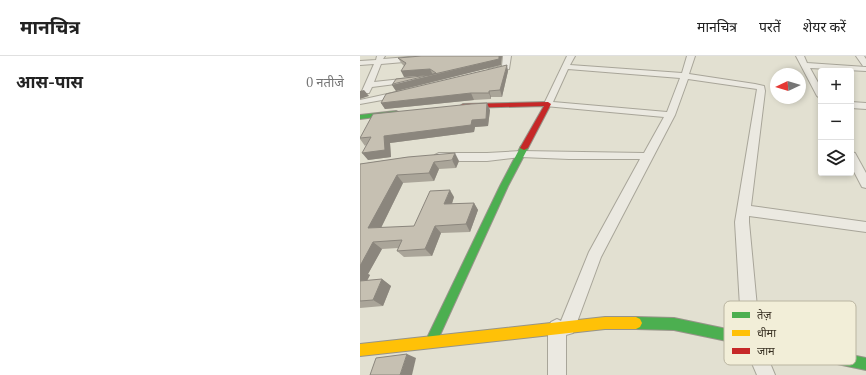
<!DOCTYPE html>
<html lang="hi">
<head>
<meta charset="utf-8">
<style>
  body { margin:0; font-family:"PT Serif","Noto Sans Devanagari",serif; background:#f2f2f2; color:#222 }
  .controls { position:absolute; right:12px; top:12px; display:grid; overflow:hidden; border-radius:4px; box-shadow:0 2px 6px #0003 }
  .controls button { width:36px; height:36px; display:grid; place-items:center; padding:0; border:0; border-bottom:1px solid #e0e0e0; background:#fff; color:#222; font:20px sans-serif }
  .compass { position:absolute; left:410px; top:12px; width:36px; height:36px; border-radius:50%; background:#fff; box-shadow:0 2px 6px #0003; rotate:266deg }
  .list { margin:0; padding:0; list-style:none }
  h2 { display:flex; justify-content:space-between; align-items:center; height:52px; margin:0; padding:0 16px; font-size:17px }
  h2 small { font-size:13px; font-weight:400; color:#767676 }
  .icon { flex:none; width:22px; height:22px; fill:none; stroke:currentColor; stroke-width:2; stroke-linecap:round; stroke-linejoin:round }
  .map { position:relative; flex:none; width:506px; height:319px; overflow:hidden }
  header { display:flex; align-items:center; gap:24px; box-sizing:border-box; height:56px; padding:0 20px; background:#fff; border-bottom:1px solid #e0e0e0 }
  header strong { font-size:19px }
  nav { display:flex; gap:22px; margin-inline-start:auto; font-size:14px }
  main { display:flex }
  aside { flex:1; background:#fff }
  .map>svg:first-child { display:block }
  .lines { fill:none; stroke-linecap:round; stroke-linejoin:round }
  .street-casing { stroke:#a8a599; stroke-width:2 }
  .fast-casing { stroke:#979489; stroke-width:2 }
  .slow-casing { stroke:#979489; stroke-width:2 }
  .jam-casing { stroke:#979489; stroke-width:2 }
  .street { fill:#ebe9e1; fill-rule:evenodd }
  .fast { fill:#4caf50; fill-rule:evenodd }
  .slow { fill:#ffc107; fill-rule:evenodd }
  .jam { fill:#c62828; fill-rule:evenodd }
  .wall { fill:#aaa599 }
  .shaded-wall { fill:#8b867d }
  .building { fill:#c6c0b2; stroke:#8b867d }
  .key { fill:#f2eed8; stroke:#bab5a1; stroke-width:1 }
  .key-label { font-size:11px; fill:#372f21 }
</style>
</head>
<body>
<header>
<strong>मानचित्र</strong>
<nav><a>मानचित्र</a><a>परतें</a><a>शेयर करें</a></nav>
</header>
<main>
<aside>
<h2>आस-पास<small>0 नतीजे</small></h2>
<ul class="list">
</ul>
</aside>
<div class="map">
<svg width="506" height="319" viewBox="0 0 506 319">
  <rect width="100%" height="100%" fill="#e2e0d1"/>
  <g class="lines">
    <g class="street-casing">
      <g id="street">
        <path d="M 17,0 L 25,0 L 23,3 L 62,0 L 94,0 L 90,2 L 21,8 L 14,26 L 51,22 L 55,24 L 51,26 L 12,31 L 9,37 L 3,37 L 2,35 L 14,8 L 0,9 L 0,5 L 16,4 Z"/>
        <path d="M 143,0 L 151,0 L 149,13 L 132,17 L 129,17 L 129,13 L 142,10 Z"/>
        <path d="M 207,0 L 215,0 L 210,9 L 322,17 L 327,0 L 335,0 L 329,18 L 395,28 L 404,30 L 405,35 L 391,150 L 506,166 L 506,176 L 389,160 L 389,166 L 400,283 L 415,319 L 397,319 L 382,284 L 375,166 L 397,33 L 328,23 L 315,59 L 241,201 L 213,277 L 206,279 L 206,319 L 188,319 L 188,272 L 191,266 L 197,263 L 201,265 L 229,196 L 280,103 L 209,103 L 161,101 L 127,105 L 79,105 L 75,103 L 74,101 L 75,99 L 79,97 L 127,97 L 161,95 L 284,97 L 304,61 L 185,50 L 184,48 ZM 208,13 L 320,22 L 307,56 L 193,46 Z"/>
        <path d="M 436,0 L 444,0 L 447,7 L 506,11 L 506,15 L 450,12 L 461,32 L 461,43 L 457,40 Z"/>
        <path d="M 496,0 L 504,0 L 506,3 L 506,10 L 503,10 Z"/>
        <path d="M 41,35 L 44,36 L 45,38 L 44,40 L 0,48 L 0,44 Z"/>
        <path d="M 491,46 L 506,47 L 506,53 L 491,52 Z"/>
        <path d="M 491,96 L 495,97 L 506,117 L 506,132 L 502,131 L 491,110 Z"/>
      </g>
    </g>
    <g class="fast-casing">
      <g id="fast">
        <path d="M 36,55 L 38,56 L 38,58 L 0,63 L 0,59 Z"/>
        <path d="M 161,90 L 164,90 L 168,92 L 148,130 L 75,290 L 71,292 L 67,290 L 65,286 L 67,282 L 140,130 Z"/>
        <path d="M 276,261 L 314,262 L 506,302 L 506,314 L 314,274 L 276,273 L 272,271 L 270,267 L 272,263 Z"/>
      </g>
    </g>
    <g class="slow-casing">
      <path id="slow" d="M 245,261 L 276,261 L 280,263 L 282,267 L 280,271 L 276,273 L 245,273 L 0,300 L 0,288 Z"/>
    </g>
    <g class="jam-casing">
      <path id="jam" d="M 188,46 L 191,48 L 168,92 L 164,94 L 160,92 L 184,50 L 103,52 L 100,50 L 103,48 Z"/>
    </g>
    <use href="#street" class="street"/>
    <use href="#fast" class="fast"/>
    <use href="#slow" class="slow"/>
    <use href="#jam" class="jam"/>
  </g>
  <g class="wall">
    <path d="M 61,0 L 142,0 L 141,9 L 36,35 L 32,29 L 72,19 L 44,21 L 44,10 L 42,8 L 38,2 Z"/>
    <path d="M 148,15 L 142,41 L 131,41 L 131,43 L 114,44 L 25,53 L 21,47 Z"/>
    <path d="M 130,54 L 128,70 L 115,71 L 114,76 L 30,87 L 31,101 L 8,104 L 6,89 L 5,90 L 0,83 L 0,82 Z"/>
    <path d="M 48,101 L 99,105 L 96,112 L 79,113 L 74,125 L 43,127 L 21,172 L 54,170 L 94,141 L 92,148 L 114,147 L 118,154 L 110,176 L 81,177 L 72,200 L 44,201 L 37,195 L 38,192 L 22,193 L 8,218 L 10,219 L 7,225 L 22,223 L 31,230 L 23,250 L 0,252 L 0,108 Z"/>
  </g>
  <g class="shaded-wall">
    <path d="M 139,0 L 142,0 L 141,9 L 36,35 L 32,29 L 139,3 Z"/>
    <path d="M 147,9 L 148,15 L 142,41 L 140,34 Z"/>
    <path d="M 70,13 L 73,19 L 44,21 L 41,15 Z"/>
    <path d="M 4,34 L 9,40 L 0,43 L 0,35 Z"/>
    <path d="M 129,35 L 131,41 L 131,43 L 129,37 Z"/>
    <path d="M 111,37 L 114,44 L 25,53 L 21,47 Z"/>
    <path d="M 127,47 L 130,54 L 128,70 L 115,71 L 114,76 L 30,87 L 31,101 L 8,104 L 2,97 L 24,80 L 112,64 Z"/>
    <path d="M 95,97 L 99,105 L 96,112 L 92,104 Z"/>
    <path d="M 74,106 L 79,113 L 74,125 L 69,117 Z"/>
    <path d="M 37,119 L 43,127 L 17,180 L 8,172 Z"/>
    <path d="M 90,134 L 94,141 L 89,156 L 84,148 Z"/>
    <path d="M 114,147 L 118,154 L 110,176 L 106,168 Z"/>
    <path d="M 75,170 L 81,177 L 72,200 L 65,193 Z"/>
    <path d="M 13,186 L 22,193 L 8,218 L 10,219 L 3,232 L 0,230 L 0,210 Z"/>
    <path d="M 22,223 L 31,230 L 23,250 L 13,244 Z"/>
    <path d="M 47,298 L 56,302 L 52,319 L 40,319 Z"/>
  </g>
  <g class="building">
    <path d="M 61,0 L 139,0 L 139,3 L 70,19 L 76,17 L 70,13 L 41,15 L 46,7 L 38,2 Z"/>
    <path d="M 147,9 L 140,34 L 129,35 L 129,37 L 111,37 L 21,47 L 26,38 Z"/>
    <path d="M 70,19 L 33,28 L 32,29 L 36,23 Z"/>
    <path d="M 127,47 L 126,63 L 112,64 L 111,69 L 24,80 L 25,94 L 2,97 L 11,81 L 0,82 L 13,58 L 111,48 Z"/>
    <path d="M 95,97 L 92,104 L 74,106 L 69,117 L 37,119 L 8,172 L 54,170 L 70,135 L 90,134 L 84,148 L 114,147 L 106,168 L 75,170 L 65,193 L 37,195 L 42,184 L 13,186 L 0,210 L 0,108 L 48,101 Z"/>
    <path d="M 22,223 L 13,244 L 0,245 L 0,225 Z"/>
    <path d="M 47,298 L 40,319 L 10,319 L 16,302 Z"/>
  </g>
  <rect x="364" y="245" width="132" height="64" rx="6" class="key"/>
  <rect x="372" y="256" width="18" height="6" fill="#4caf50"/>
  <rect x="372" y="274" width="18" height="6" fill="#ffc107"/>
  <rect x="372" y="292" width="18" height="6" fill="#c62828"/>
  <g class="key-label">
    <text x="397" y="263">तेज़</text>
    <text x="397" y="281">धीमा</text>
    <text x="397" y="299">जाम</text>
  </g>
</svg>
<div class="controls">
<button>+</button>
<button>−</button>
<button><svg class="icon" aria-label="layers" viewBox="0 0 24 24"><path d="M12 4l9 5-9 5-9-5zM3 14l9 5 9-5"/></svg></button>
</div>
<svg class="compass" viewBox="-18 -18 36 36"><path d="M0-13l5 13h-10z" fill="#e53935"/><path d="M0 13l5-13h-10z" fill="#767676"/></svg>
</div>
</main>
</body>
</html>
